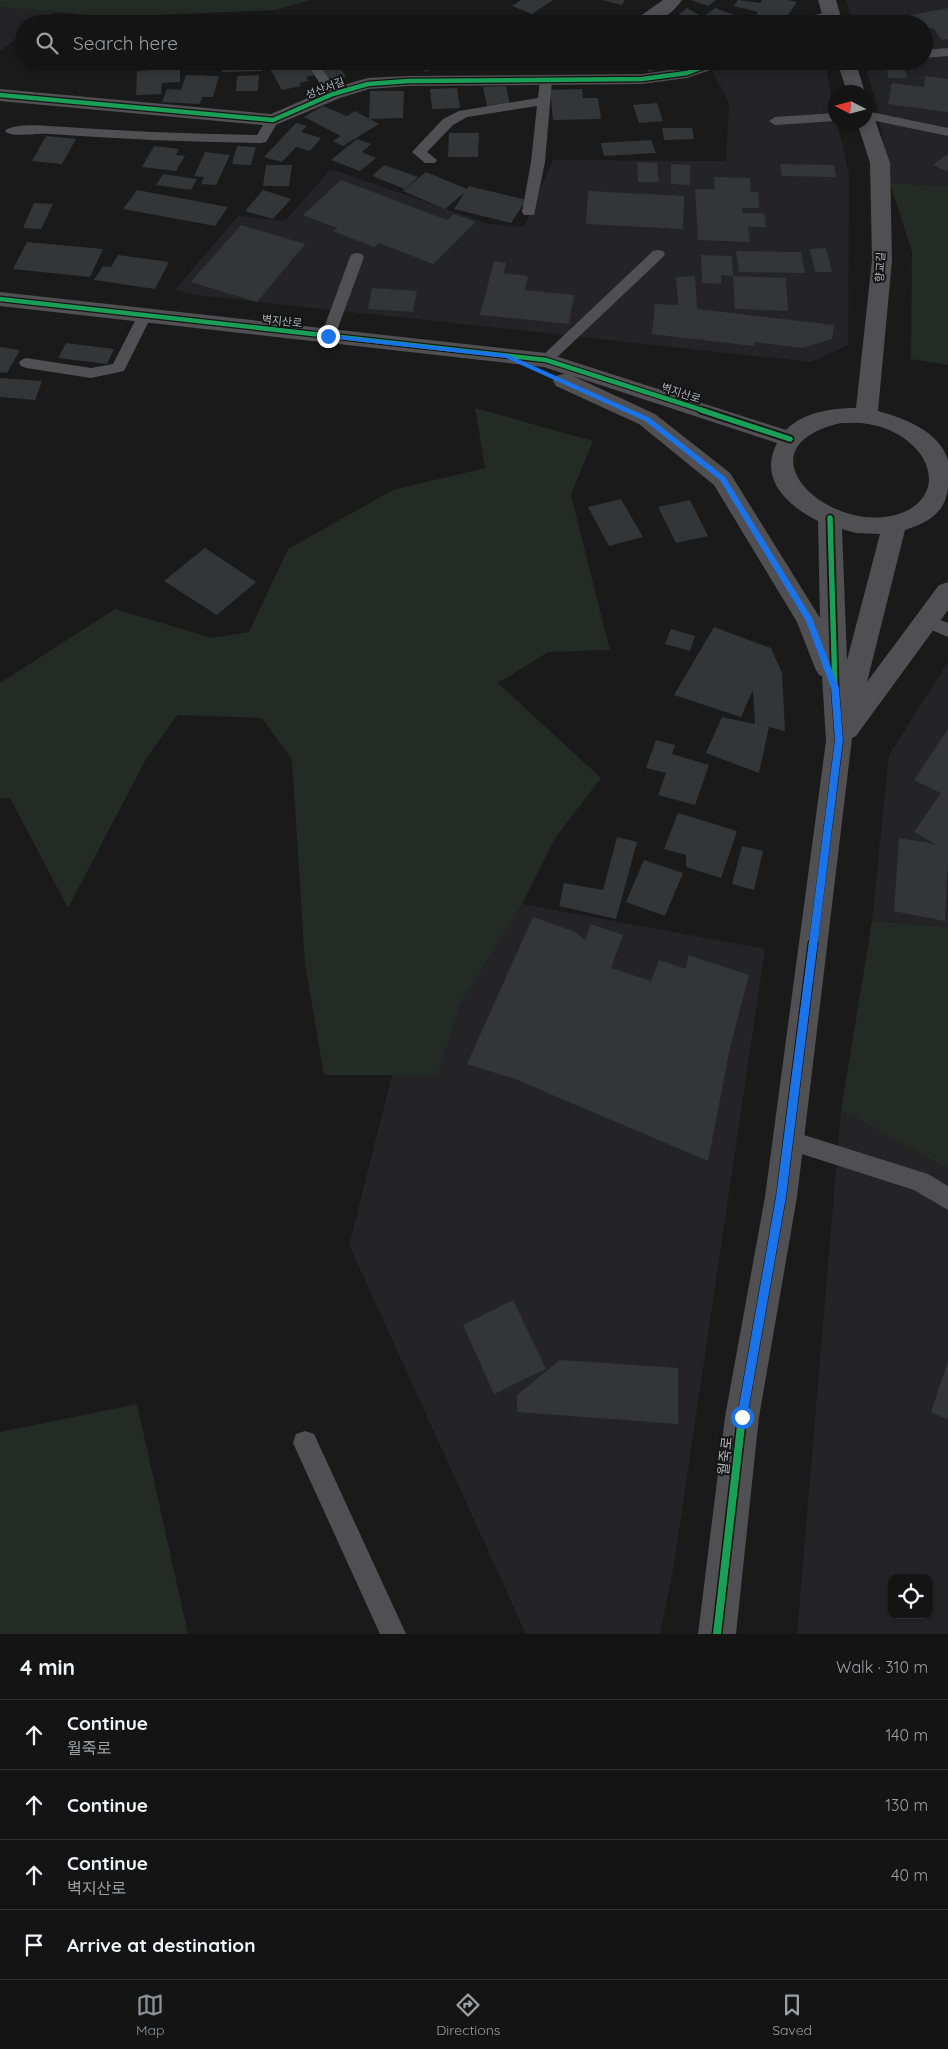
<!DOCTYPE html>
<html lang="en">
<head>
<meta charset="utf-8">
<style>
  body { margin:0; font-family:Quicksand,"Noto Sans KR",sans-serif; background:#212122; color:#f1f3f6 }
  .controls { position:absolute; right:15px; bottom:15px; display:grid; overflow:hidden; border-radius:10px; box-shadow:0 2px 8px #0003 }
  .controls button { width:45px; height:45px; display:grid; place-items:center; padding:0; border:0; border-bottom:1px solid #333334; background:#141414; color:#f1f3f6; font:25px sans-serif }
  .compass { position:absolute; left:828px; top:85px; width:45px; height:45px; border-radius:50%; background:#141414; box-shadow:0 2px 8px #0003; rotate:276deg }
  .stop { position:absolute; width:15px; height:15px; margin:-11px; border:4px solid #1a73e8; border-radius:50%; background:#fff }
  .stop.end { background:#1a73e8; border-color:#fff; box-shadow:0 1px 5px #0008 }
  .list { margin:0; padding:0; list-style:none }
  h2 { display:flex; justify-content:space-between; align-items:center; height:65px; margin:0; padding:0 20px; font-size:21px }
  h2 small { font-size:16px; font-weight:400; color:#9d9ea0 }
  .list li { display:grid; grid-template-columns:32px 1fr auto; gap:15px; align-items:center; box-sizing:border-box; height:70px; padding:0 20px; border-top:1px solid #333334 }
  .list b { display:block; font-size:19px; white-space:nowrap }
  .list p { margin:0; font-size:16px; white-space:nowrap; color:#9d9ea0 }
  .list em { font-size:16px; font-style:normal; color:#9d9ea0 }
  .icon { flex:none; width:28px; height:28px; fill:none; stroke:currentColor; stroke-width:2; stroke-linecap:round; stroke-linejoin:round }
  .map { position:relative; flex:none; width:948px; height:1634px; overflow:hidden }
  .search { position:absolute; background:#141414; box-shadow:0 2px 8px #0003; left:15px; right:15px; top:15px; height:55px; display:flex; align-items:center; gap:12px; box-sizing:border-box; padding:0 18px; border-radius:28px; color:#9d9ea0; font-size:19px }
  .sheet { height:345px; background:#141414 }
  nav { display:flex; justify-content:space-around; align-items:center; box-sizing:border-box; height:70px; border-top:1px solid #333334; background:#141414; font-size:14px; color:#9d9ea0 }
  nav a { display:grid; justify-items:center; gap:2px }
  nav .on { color:#8c9099 }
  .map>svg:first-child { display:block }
  .built { fill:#242426; fill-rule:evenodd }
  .green { fill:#242a25 }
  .building { fill:#343536 }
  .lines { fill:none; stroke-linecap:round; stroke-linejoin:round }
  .service { fill:#505053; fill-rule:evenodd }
  .minor { fill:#505053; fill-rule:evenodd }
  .tertiary { fill:#505053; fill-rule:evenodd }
  .cycleway-far2-casing { stroke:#151516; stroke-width:7 }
  .cycleway-far1-casing { stroke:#151516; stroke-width:9 }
  .cycleway-casing { stroke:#151516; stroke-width:11 }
  .cycleway-far2 { stroke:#1a9f57; stroke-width:4.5 }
  .cycleway-far1 { stroke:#1a9f57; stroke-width:5.5 }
  .cycleway { stroke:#1a9f57; stroke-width:8 }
  .route { fill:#1a73e8 }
  .labels { text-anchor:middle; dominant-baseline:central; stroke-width:4; stroke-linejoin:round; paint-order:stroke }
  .far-street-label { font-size:11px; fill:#aeb2b9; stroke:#151516 }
  .street-label { font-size:14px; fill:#aeb2b9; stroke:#151516 }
</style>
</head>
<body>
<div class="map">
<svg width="948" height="1634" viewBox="0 0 948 1634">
  <rect width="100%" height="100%" fill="#1a1a1b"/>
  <g class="built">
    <path d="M 846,0 L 948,0 L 948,186 L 890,183 L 878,110 L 864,61 L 924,61 L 924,24 L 853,24 Z"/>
    <path d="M 0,7 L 55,12 L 38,24 L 24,24 L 24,34 L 0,51 Z"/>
    <path d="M 732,61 L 825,61 L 836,122 L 837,123 L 849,173 L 848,345 L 811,362 L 195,295 L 175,290 L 238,216 L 285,221 L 331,169 L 489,224 L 524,227 L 553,160 L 726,161 L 729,103 L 712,71 Z"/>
    <path d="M 948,662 L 948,927 L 872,921 L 889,755 Z"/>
    <path d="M 522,904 L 765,949 L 673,1571 L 660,1634 L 526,1634 L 349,1245 L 392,1075 L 438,1075 L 461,1003 Z"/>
    <path d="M 841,1110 L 948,1169 L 948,1634 L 797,1634 ZM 892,1578 L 929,1578 L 929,1615 L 892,1615 Z"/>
  </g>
  <g class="green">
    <path d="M 0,0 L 310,0 L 276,10 L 110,17 L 0,7 Z"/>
    <path d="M 890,183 L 948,186 L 948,365 L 911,359 L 912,252 Z"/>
    <path d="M 475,408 L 593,441 L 571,495 L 610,650 L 548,652 L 498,683 L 601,778 L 556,837 L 522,904 L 461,1003 L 438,1075 L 324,1075 L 305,965 L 292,760 L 262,718 L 177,715 L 145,761 L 68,908 L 10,798 L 0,799 L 0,683 L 115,609 L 212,638 L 249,632 L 288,549 L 393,490 L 485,468 Z"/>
    <path d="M 872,921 L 948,927 L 948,1169 L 841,1110 Z"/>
    <path d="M 137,1404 L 188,1634 L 0,1634 L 0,1432 Z"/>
  </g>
  <g class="building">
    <path d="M 521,0 L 553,0 L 532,14 L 512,6 Z"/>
    <path d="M 602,0 L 625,0 L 622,5 Z"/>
    <path d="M 691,0 L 716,0 L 708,6 Z"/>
    <path d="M 738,0 L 760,3 L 762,0 L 788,0 L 797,2 L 784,21 L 756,15 L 758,12 L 734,6 Z"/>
    <path d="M 687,8 L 703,17 L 715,8 L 745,19 L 739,24 L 677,24 L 671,21 Z"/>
    <path d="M 948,8 L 948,39 L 942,40 L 933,28 L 924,29 L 924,24 L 909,24 L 901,17 Z"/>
    <path d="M 607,17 L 620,24 L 594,24 Z"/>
    <path d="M 223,61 L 262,61 L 262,71 L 222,72 Z"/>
    <path d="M 296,61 L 305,61 L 314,75 L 306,77 L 309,81 L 299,83 L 301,86 L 282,90 L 269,67 Z"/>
    <path d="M 317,61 L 336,61 L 346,77 L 329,80 Z"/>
    <path d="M 409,61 L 448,61 L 426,72 Z"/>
    <path d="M 636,61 L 659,61 L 665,67 L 649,72 Z"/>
    <path d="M 792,61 L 813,61 L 815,69 L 793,68 Z"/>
    <path d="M 884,61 L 902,61 L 907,78 L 889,78 Z"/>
    <path d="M 180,68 L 180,82 L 162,83 L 161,94 L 136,95 L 137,71 Z"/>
    <path d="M 186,75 L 219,76 L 213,97 L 202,97 L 200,104 L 162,102 L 167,89 L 181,90 Z"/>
    <path d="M 259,75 L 258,91 L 236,91 L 237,76 Z"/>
    <path d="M 925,76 L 948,79 L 948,112 L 888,104 L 892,83 L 924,87 Z"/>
    <path d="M 506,86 L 510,105 L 487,106 L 483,87 Z"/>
    <path d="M 457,88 L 460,108 L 432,109 L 430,89 Z"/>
    <path d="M 582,89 L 583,98 L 598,98 L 601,119 L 553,120 L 550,90 Z"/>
    <path d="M 370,91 L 404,91 L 403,118 L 369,119 Z"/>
    <path d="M 657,103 L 663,121 L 639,123 L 633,105 Z"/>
    <path d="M 323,106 L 347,116 L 355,111 L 379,124 L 343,146 L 333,141 L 341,136 L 304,117 Z"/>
    <path d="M 296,123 L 307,126 L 301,132 L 321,138 L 310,151 L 296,147 L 282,162 L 264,157 Z"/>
    <path d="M 662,128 L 692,128 L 694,139 L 664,140 Z"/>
    <path d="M 449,133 L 479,133 L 478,157 L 448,157 Z"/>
    <path d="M 46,136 L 76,139 L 62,164 L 32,161 Z"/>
    <path d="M 357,139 L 371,144 L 362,152 L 376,158 L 360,171 L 331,160 Z"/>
    <path d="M 651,140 L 656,153 L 604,156 L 601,143 Z"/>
    <path d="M 154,146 L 179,149 L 176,155 L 185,156 L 176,171 L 142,167 Z"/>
    <path d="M 237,146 L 256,147 L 251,165 L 232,164 Z"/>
    <path d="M 205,152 L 230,155 L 216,185 L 201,184 L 204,177 L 194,176 Z"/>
    <path d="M 948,153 L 948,172 L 933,165 Z"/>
    <path d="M 637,162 L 657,163 L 659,182 L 638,182 Z"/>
    <path d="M 671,164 L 690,165 L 690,185 L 671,184 Z"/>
    <path d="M 780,164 L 834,165 L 836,177 L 782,176 Z"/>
    <path d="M 266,165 L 292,165 L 289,186 L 263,186 Z"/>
    <path d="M 384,165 L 418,177 L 405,189 L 372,176 Z"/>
    <path d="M 426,172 L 467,189 L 469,186 L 526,200 L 511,223 L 454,209 L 465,192 L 445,209 L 403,191 Z"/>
    <path d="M 163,174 L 197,179 L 191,190 L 156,185 Z"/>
    <path d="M 714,177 L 750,178 L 751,192 L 758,192 L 759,208 L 742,208 L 742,213 L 764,213 L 766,227 L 748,227 L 750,242 L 698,240 L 695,189 L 715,189 Z"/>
    <path d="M 341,180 L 447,220 L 454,214 L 476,222 L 433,264 L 379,243 L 374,247 L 333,231 L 337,228 L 303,215 Z"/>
    <path d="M 137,190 L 228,207 L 215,226 L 123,209 Z"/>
    <path d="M 263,190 L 291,199 L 273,219 L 245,211 Z"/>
    <path d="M 588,191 L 684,196 L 683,229 L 586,224 Z"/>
    <path d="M 34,203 L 53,204 L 41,229 L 23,228 Z"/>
    <path d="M 241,225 L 305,244 L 257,302 L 191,282 Z"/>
    <path d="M 27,242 L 103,249 L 90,277 L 13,269 Z"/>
    <path d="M 826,248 L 832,272 L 815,272 L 810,249 Z"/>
    <path d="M 736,251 L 801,252 L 805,273 L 739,272 Z"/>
    <path d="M 118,255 L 169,262 L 155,289 L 94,280 L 103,266 L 111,267 Z"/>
    <path d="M 701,255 L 732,256 L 733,276 L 721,275 L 721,284 L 702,283 Z"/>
    <path d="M 494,261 L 506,263 L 504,273 L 528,276 L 525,290 L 574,295 L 569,324 L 480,315 Z"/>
    <path d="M 695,276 L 697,309 L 834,325 L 832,339 L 802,348 L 755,342 L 753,346 L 652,334 L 655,304 L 678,305 L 676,277 Z"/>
    <path d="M 733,276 L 786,278 L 788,311 L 735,309 Z"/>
    <path d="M 372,288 L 417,291 L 413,312 L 368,309 Z"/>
    <path d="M 66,343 L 114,349 L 107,364 L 58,358 Z"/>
    <path d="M 0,347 L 20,350 L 7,373 L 0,372 Z"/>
    <path d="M 0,378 L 42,381 L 35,400 L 0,397 Z"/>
    <path d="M 621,499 L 643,537 L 609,546 L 588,507 Z"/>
    <path d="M 690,500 L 708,536 L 676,543 L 658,507 Z"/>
    <path d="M 205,548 L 256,582 L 217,615 L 164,581 Z"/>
    <path d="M 714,627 L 771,648 L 782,673 L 785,731 L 769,727 L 759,773 L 706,753 L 722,717 L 755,724 L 753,690 L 741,717 L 674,695 Z"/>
    <path d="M 671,629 L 695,636 L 690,651 L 665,644 Z"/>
    <path d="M 948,729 L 948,857 L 945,921 L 894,911 L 899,838 L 935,844 L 914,832 L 941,793 L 914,780 Z"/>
    <path d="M 656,740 L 675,745 L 672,754 L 709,765 L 695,805 L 658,795 L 666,773 L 646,768 Z"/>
    <path d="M 678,813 L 737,831 L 721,878 L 686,867 L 686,855 L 664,849 Z"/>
    <path d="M 617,837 L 637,842 L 616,919 L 559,906 L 564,883 L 603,890 Z"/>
    <path d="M 742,846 L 763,851 L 754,890 L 732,884 Z"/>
    <path d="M 644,860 L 683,873 L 665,916 L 626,902 Z"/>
    <path d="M 533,917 L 575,932 L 585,940 L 591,924 L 623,935 L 611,968 L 651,981 L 659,960 L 686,969 L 688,955 L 749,975 L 730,1048 L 708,1161 L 515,1079 L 467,1064 Z"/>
    <path d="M 513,1300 L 546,1369 L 494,1394 L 463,1325 Z"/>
    <path d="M 560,1360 L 678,1368 L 678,1424 L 517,1412 L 517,1395 Z"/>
    <path d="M 948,1361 L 948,1420 L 931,1412 Z"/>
  </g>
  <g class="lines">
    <g class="service">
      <path d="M 948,48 L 948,56 L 924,58 L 924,50 Z"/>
      <path d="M 305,61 L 317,61 L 339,94 L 337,97 L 329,97 Z"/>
      <path d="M 546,76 L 552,80 L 545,162 L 534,215 L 524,215 L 522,212 L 531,162 L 537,106 L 467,117 L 453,125 L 427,152 L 437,160 L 435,163 L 425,163 L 412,152 L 443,119 L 459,111 L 538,98 L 540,80 Z"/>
      <path d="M 866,111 L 948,128 L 948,136 L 866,119 Z"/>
      <path d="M 836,113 L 836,121 L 775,125 L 769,121 L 775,117 Z"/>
      <path d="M 273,116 L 279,120 L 266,142 L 261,143 C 190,142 120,139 49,134 C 39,133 10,138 5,131 C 10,124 39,125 49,126 C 119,131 187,134 257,135 L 268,117 Z"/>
      <path d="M 658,250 L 663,251 L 665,254 L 663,257 L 551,363 L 541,363 L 539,360 L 541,357 L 653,251 Z"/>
      <path d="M 357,253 L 362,254 L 364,257 L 335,336 L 333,339 L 323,339 L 321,336 L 350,257 L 352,254 Z"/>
      <path d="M 145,310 L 150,312 L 152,315 L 124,371 L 91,378 L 26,368 L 21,366 L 19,363 L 21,360 L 26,358 L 91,368 L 113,364 L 138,315 L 140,312 Z"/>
      <path d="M 928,615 L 948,623 L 948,637 L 922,626 L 919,621 L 922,616 Z"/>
      <path d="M 788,1130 L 928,1174 L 948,1186 L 948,1210 L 914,1190 L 780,1147 L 777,1140 L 780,1133 Z"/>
      <path d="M 305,1431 L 314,1434 L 406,1634 L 380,1634 L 293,1443 L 296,1434 Z"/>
    </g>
    <g class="minor">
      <path d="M 663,0 L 682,0 C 667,21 652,24 629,24 Z"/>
      <path d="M 831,11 L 837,12 L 840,16 L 837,20 L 822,24 L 792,24 L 795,20 Z"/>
      <path d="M 702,61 L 728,61 L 725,65 L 687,78 L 642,84 L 408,86 L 369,89 L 340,98 L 273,126 L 0,101 L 0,89 L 271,114 L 326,90 L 368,78 L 408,76 L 642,74 L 684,68 Z"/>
    </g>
    <g class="tertiary">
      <path d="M 818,0 L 836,0 L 843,24 L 825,24 Z"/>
      <path d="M 837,61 L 855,61 L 865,92 L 847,92 Z"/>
      <path d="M 866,114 L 873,116 L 875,120 L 890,163 L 892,260 L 878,411 C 904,418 939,431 948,460 C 948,467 948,476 948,483 C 948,511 930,522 905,530 L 867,682 L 939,585 L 948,582 L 948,610 L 856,736 L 852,738 L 797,1197 L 759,1417 L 736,1634 L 698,1634 L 725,1417 L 765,1197 L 826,741 L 822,676 L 819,675 L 815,668 L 797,622 L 714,485 L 639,424 L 556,386 L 553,381 L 556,376 L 564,374 L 568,375 L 544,367 L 0,306 L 0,292 L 546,353 L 786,430 C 803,412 832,408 856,408 L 872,260 L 870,163 L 857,122 L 866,122 ZM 573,376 L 777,443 C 758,479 788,506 818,521 L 820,618 L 730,473 L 655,414 ZM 841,423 C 850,423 859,422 868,424 C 896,428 930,450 929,481 C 928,495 917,507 904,512 C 834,541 732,448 841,423 ZM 842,529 L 856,533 L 880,534 L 847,660 Z"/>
    </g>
    <g class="cycleway-far2-casing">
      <g id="cycleway-far2">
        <path d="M 0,95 L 273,120 L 333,94 L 368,84 L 408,81 L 642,79 L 687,73 L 719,61"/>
        <path d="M 0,299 L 546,360 L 705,411"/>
      </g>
    </g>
    <g class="cycleway-far1-casing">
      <g id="cycleway-far1">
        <path d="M 701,410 L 790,439"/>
        <path d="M 813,944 L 839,741 L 835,688 L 830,518"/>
      </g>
    </g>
    <g class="cycleway-casing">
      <path id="cycleway" d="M 717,1634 L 742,1417 L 781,1197 L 813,943"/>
    </g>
    <use href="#cycleway-far2" class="cycleway-far2"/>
    <use href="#cycleway-far1" class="cycleway-far1"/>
    <use href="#cycleway" class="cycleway"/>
  </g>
  <path class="route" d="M 326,334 L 507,354 L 650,418 L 725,477 L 812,618 L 839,688 L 843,740 L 786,1197 L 747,1417 L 745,1420 L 742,1422 L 738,1420 L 737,1417 L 776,1197 L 835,740 L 831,688 L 806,621 L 720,480 L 645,421 L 506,358 L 328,338 L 326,337 Z"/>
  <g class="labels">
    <g class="far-street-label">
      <text transform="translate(325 88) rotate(-21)">성산서길</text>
      <text transform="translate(880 267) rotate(-87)">향교길</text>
      <text transform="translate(282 321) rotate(6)">벽지산로</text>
      <text transform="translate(681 393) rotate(18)">벽지산로</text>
    </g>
    <g class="street-label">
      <text transform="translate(725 1456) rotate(-84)">월죽로</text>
    </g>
  </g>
</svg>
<div class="controls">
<button><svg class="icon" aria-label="locate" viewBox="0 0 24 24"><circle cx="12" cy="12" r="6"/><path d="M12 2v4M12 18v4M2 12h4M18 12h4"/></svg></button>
</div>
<svg class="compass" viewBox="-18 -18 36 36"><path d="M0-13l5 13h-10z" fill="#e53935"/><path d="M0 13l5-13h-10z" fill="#9d9ea0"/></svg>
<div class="stop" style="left:742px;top:1417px"></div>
<div class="stop end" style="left:328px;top:336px"></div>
<div class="search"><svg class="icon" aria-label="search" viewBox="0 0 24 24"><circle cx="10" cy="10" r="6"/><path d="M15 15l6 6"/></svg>Search here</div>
</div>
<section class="sheet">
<h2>4 min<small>Walk · 310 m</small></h2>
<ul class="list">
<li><svg class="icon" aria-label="ahead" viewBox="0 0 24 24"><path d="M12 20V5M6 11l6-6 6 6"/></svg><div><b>Continue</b><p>월죽로</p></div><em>140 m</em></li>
<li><svg class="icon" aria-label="ahead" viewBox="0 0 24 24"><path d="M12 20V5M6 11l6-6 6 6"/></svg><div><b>Continue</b></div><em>130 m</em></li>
<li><svg class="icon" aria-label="ahead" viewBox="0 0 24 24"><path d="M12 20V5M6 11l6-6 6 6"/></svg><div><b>Continue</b><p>벽지산로</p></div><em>40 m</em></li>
<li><svg class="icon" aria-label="arrive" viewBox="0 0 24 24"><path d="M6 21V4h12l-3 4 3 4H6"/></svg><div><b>Arrive at destination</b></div></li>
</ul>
</section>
<nav>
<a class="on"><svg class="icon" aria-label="map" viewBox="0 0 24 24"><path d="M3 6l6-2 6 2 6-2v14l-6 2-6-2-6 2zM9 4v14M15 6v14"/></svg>Map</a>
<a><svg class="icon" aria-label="directions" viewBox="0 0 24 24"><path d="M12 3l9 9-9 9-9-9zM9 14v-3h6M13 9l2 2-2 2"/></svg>Directions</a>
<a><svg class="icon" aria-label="saved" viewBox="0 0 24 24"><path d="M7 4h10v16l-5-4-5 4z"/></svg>Saved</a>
</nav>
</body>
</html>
